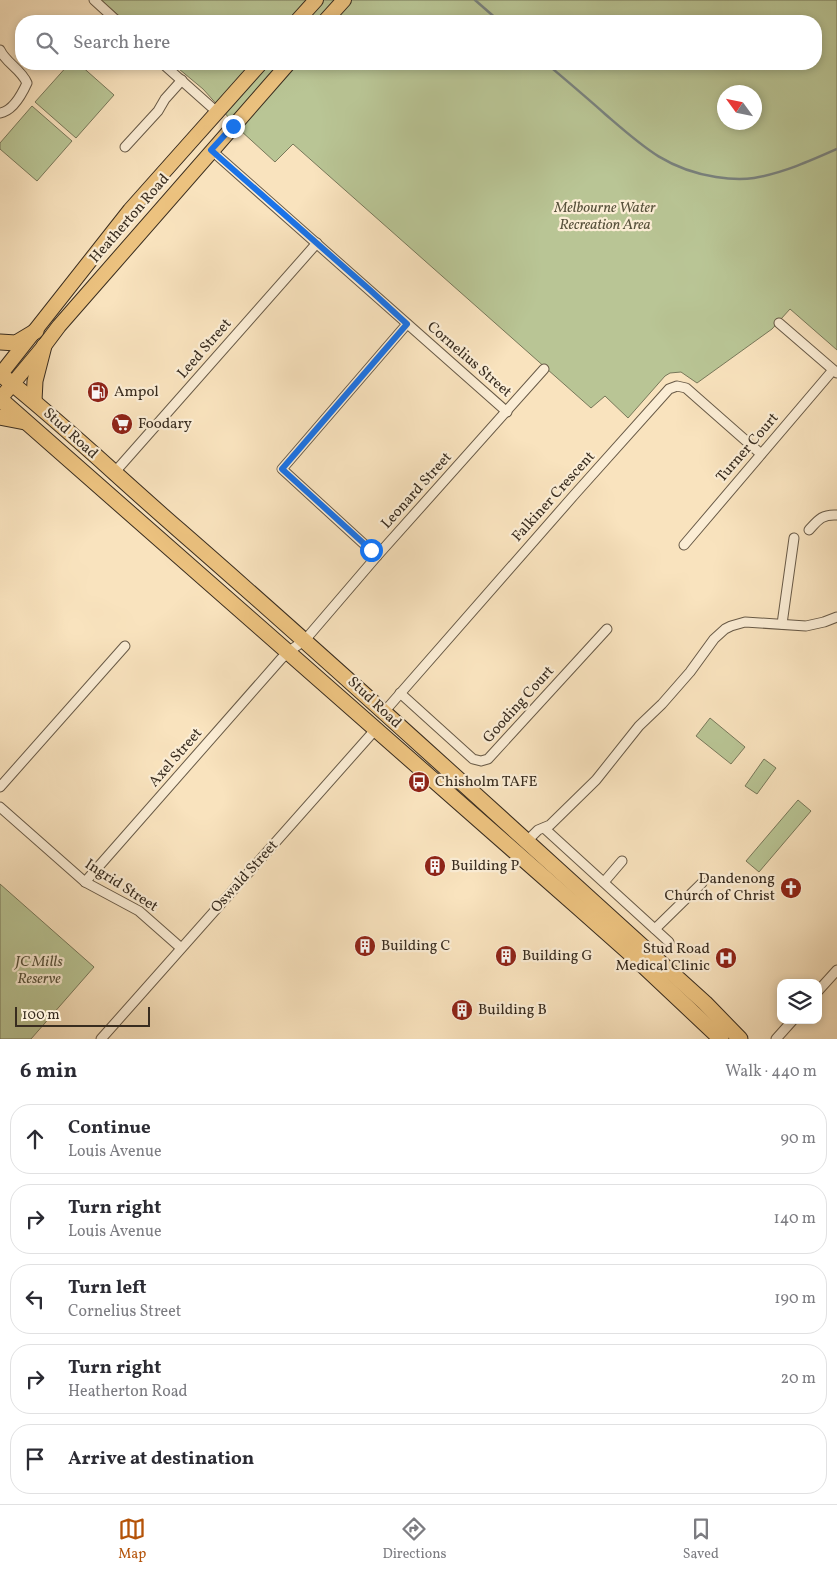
<!DOCTYPE html>
<html lang="en">
<head>
<meta charset="utf-8">
<style>
  body { margin:0; font-family:Vollkorn,serif; background:#f7f7f7; color:#2b2b33 }
  .controls { position:absolute; right:15px; bottom:15px; display:grid; overflow:hidden; border-radius:10px; box-shadow:0 2px 8px #0003 }
  .controls button { width:45px; height:45px; display:grid; place-items:center; padding:0; border:0; border-bottom:1px solid #e1e1e2; background:#fff; color:#2b2b33; font:25px sans-serif }
  .compass { position:absolute; left:717px; top:85px; width:45px; height:45px; border-radius:50%; background:#fff; box-shadow:0 2px 8px #0003; rotate:303deg }
  .scale { position:absolute; left:15px; bottom:12px; width:135px; box-sizing:border-box; padding-left:5px; border:2px solid #382c1f; border-top:0; font-size:14px; line-height:18px; white-space:nowrap; color:#382c1f; -webkit-text-stroke:4px #fbedd5; paint-order:stroke }
  .stop { position:absolute; width:15px; height:15px; margin:-11px; border:4px solid #1a73e8; border-radius:50%; background:#fff }
  .stop.end { background:#1a73e8; border-color:#fff; box-shadow:0 1px 5px #0008 }
  .list { margin:0; padding:0; list-style:none }
  h2 { display:flex; justify-content:space-between; align-items:center; height:65px; margin:0; padding:0 20px; font-size:21px }
  h2 small { font-size:16px; font-weight:400; color:#7c7c81 }
  .list li { display:grid; grid-template-columns:32px 1fr auto; gap:15px; align-items:center; box-sizing:border-box; height:70px; margin:0 10px 10px; padding:0 10px; border:1px solid #e1e1e2; border-radius:20px }
  .list b { display:block; font-size:19px; white-space:nowrap }
  .list p { margin:0; font-size:16px; white-space:nowrap; color:#7c7c81 }
  .list em { font-size:16px; font-style:normal; color:#7c7c81 }
  .icon { flex:none; width:28px; height:28px; fill:none; stroke:currentColor; stroke-width:2; stroke-linecap:round; stroke-linejoin:round }
  .map { position:relative; flex:none; width:837px; height:1039px; overflow:hidden }
  .search { position:absolute; background:#fff; box-shadow:0 2px 8px #0003; left:15px; right:15px; top:15px; height:55px; display:flex; align-items:center; gap:12px; box-sizing:border-box; padding:0 18px; border-radius:20px; color:#7c7c81; font-size:19px }
  .sheet { height:465px; background:#fff }
  nav { display:flex; justify-content:space-around; align-items:center; box-sizing:border-box; height:70px; border-top:1px solid #e1e1e2; background:#fff; font-size:14px; color:#7c7c81 }
  nav a { display:grid; justify-items:center; gap:2px }
  nav .on { color:#b45309 }
  .map>svg:first-child { display:block }
  .green { fill:#b9c595; stroke:#78785a; fill-rule:evenodd }
  .lines { fill:none; stroke-linecap:round; stroke-linejoin:round }
  .stream { stroke:#79827e; stroke-width:2.5 }
  .minor-casing { stroke:#685a47; stroke-width:11 }
  .primary-casing { stroke:#382c1f; stroke-width:16 }
  .trunk-casing { stroke:#382c1f; stroke-width:17 }
  .minor { stroke:#fbedd5; stroke-width:9 }
  .primary { stroke:#ecc27f; stroke-width:14 }
  .trunk { stroke:#ecc27f; stroke-width:15 }
  .route { stroke:#1a73e8; stroke-width:6 }
  .labels { text-anchor:middle; dominant-baseline:central; stroke-width:4.5; stroke-linejoin:round; paint-order:stroke }
  .park-label { font-size:15px; font-style:italic; fill:#58523c; stroke:#fbedd5 }
  .street-label { font-size:15px; fill:#382c1f; stroke:#fbedd5 }
  .poi-label { font-size:15px; fill:#382c1f; stroke:#fbedd5; text-anchor:start }
</style>
</head>
<body>
<div class="map">
<svg width="837" height="1039" viewBox="0 0 837 1039">
  <rect width="100%" height="100%" fill="#f9e3be"/>
  <filter id="stains"><feTurbulence type="fractalNoise" baseFrequency=".004" numOctaves="4"/><feColorMatrix values="0 0 0 0 .2 0 0 0 0 .09 0 0 0 0 .02 0 0 0 .5 -.17"/></filter>
  <radialGradient id="worn" r=".72"><stop offset=".6" stop-color="#630" stop-opacity="0"/><stop offset="1" stop-color="#630" stop-opacity=".3"/></radialGradient>
  <g class="green">
    <path d="M 101,0 L 837,0 L 837,350 L 790,309 L 772,329 L 697,383 L 681,372 L 670,373 L 665,376 L 628,418 L 605,396 L 591,408 L 293,144 L 275,162 L 240,130 L 203,89 L 173,64 L 816,64 L 816,21 L 125,21 ZM 724,92 L 754,92 L 754,122 L 724,122 Z"/>
    <path d="M 69,64 L 79,64 L 114,95 L 76,138 L 35,102 Z"/>
    <path d="M 32,106 L 72,141 L 37,181 L 0,149 L 0,143 Z"/>
    <path d="M 710,718 L 745,747 L 731,764 L 696,736 Z"/>
    <path d="M 764,759 L 776,768 L 757,794 L 745,786 Z"/>
    <path d="M 798,800 L 811,811 L 759,872 L 746,861 Z"/>
    <path d="M 0,884 L 94,967 L 31,1039 L 0,1039 Z"/>
  </g>
  <g class="lines">
    <g class="stream">
      <path d="M 475,0 L 499,21"/>
      <path d="M 547,64 C 567,81 586,97 605,114 C 642,146 666,169 716,177 C 728,179 742,180 754,178 C 783,173 810,161 837,149"/>
    </g>
    <g class="minor-casing">
      <g id="minor">
        <path d="M 94,0 L 117,21"/>
        <path d="M 0,50 C 6,63 21,69 27,83 C 22,94 13,111 0,113"/>
        <path d="M 163,64 L 217,112"/>
        <path d="M 125,147 L 158,111 L 165,99 L 182,80"/>
        <path d="M 211,150 L 507,412"/>
        <path d="M 779,323 L 837,373"/>
        <path d="M 114,473 L 317,243"/>
        <path d="M 809,530 C 818,520 822,514 837,515"/>
        <path d="M 684,545 L 833,370"/>
        <path d="M 377,556 L 282,469 L 407,324"/>
        <path d="M 782,624 L 794,538"/>
        <path d="M 400,693 L 473,759 L 481,761 L 488,759 L 607,629"/>
        <path d="M 384,712 L 575,494 L 669,389 L 677,386 L 686,388 L 761,454"/>
        <path d="M 0,787 L 125,646"/>
        <path d="M 0,807 L 85,882 L 139,911 L 181,948"/>
        <path d="M 544,828 L 669,942"/>
        <path d="M 526,842 L 538,830 L 550,825 L 596,780 L 639,726 L 662,704 L 690,672 L 714,639 L 725,629 L 731,626 L 745,622 L 806,626 L 824,622 L 837,617"/>
        <path d="M 85,882 L 281,659 L 288,652 L 305,640 L 377,556 L 544,369"/>
        <path d="M 604,882 L 622,861"/>
        <path d="M 655,929 L 702,883"/>
        <path d="M 818,991 L 837,970"/>
        <path d="M 101,1039 L 375,730"/>
        <path d="M 776,1039 L 793,1020"/>
      </g>
    </g>
    <g class="primary-casing">
      <g id="primary">
        <path d="M 297,21 L 316,0"/>
        <path d="M 325,21 L 344,0"/>
        <path d="M 0,375 L 130,210 L 260,64"/>
        <path d="M 0,399 L 44,346 L 59,326 L 288,64"/>
      </g>
    </g>
    <g class="trunk-casing">
      <g id="trunk">
        <path d="M 0,342 L 16,343 L 36,331"/>
        <path d="M 0,374 C 62,423 119,478 179,530 C 357,685 530,845 705,1003 L 740,1039"/>
        <path d="M 0,399 L 579,908 L 634,957 L 721,1039"/>
        <path d="M 34,401 L 35,381 L 44,346"/>
        <path d="M 0,417 L 25,422"/>
      </g>
    </g>
    <use href="#minor" class="minor"/>
    <use href="#primary" class="primary"/>
    <use href="#trunk" class="trunk"/>
  </g>
  <g class="lines">
    <path class="route" d="M 233,126 L 211,150 L 370,290 L 407,324 L 282,469 L 371,550"/>
  </g>
  <defs>
    <g id="fuel-disc" transform="scale(1.125)"><circle r="9.5" fill="#8f2418" stroke="#fbedd5"/><path d="M-5.5-6h7V0h2V4h1.3V-2.5L3-4.5l.8-.8L6-3V5H2.5V1h-1V6h-7ZM-4.2-4.7v3.2H.2V-4.7Z" fill="#fff"/></g>
    <g id="supermarket-disc" transform="scale(1.125)"><circle r="9.5" fill="#8f2418" stroke="#fbedd5"/><path d="M-6-5.5h2.5l.6 2H6L4.5 2H-2.5L-4.4-4H-6ZM-1.5 3.2a1.3 1.3 0 1 0 .1 0ZM3 3.2a1.3 1.3 0 1 0 .1 0Z" fill="#fff"/></g>
    <g id="bus-disc" transform="scale(1.125)"><circle r="9.5" fill="#8f2418" stroke="#fbedd5"/><path d="M-5-6H5V4H4V6H2V4H-2V6H-4V4H-5ZM-3.5-4V0h7V-4ZM-3.5 1.2v1.5H-2V1.2ZM2 1.2v1.5H3.5V1.2Z" fill="#fff"/></g>
    <g id="building-disc" transform="scale(1.125)"><circle r="9.5" fill="#8f2418" stroke="#fbedd5"/><path d="M-4-6H4V6H1V3H-1V6H-4ZM-2.5-4.3h1.7v1.8h-1.7ZM.8-4.3h1.7v1.8H.8ZM-2.5-1h1.7V.8h-1.7ZM.8-1h1.7V.8H.8Z" fill="#fff"/></g>
    <g id="church-disc" transform="scale(1.125)"><circle r="9.5" fill="#8f2418" stroke="#fbedd5"/><path d="M-1.2-6h2.4v3.5h3.3v2.4h-3.3V6h-2.4V-.1h-3.3v-2.4h3.3Z" fill="#fff"/></g>
    <g id="hospital-disc" transform="scale(1.125)"><circle r="9.5" fill="#8f2418" stroke="#fbedd5"/><path d="M-5-5h3v3.5h4V-5h3V5h-3V1.5h-4V5h-3Z" fill="#fff"/></g>
  </defs>
  <g fill-rule="evenodd">
    <use href="#fuel-disc" x="98" y="392"/>
    <use href="#supermarket-disc" x="122" y="424"/>
    <use href="#bus-disc" x="419" y="782"/>
    <use href="#building-disc" x="435" y="866"/>
    <use href="#church-disc" x="791" y="888"/>
    <use href="#building-disc" x="365" y="946"/>
    <use href="#building-disc" x="506" y="956"/>
    <use href="#hospital-disc" x="726" y="958"/>
    <use href="#building-disc" x="462" y="1010"/>
  </g>
  <g class="labels">
    <g class="park-label">
      <text x="605" y="208">Melbourne Water<tspan x="605" dy="17">Recreation Area</tspan></text>
      <text x="39" y="962">JC Mills<tspan x="39" dy="17">Reserve</tspan></text>
    </g>
    <g class="street-label">
      <text transform="translate(130 219) rotate(-49)">Heatherton Road</text>
      <text transform="translate(205 349) rotate(-49)">Leed Street</text>
      <text transform="translate(469 360) rotate(41)">Cornelius Street</text>
      <text transform="translate(70 434) rotate(42)">Stud Road</text>
      <text transform="translate(748 448) rotate(-49)">Turner Court</text>
      <text transform="translate(417 491) rotate(-48)">Leonard Street</text>
      <text transform="translate(554 497) rotate(-48)">Falkiner Crescent</text>
      <text transform="translate(374 703) rotate(43)">Stud Road</text>
      <text transform="translate(519 705) rotate(-48)">Gooding Court</text>
      <text transform="translate(176 758) rotate(-49)">Axel Street</text>
      <text transform="translate(245 877) rotate(-48)">Oswald Street</text>
      <text transform="translate(121 886) rotate(33)">Ingrid Street</text>
    </g>
    <g class="poi-label">
      <text x="114" y="392">Ampol</text>
      <text x="138" y="424">Foodary</text>
      <text x="435" y="782">Chisholm TAFE</text>
      <text x="451" y="866">Building P</text>
      <text x="775" y="879" text-anchor="end">Dandenong<tspan x="775" dy="17">Church of Christ</tspan></text>
      <text x="381" y="946">Building C</text>
      <text x="710" y="949" text-anchor="end">Stud Road<tspan x="710" dy="17">Medical Clinic</tspan></text>
      <text x="522" y="956">Building G</text>
      <text x="478" y="1010">Building B</text>
    </g>
  </g>
  <rect width="100%" height="100%" filter="url(#stains)"/>
  <rect width="100%" height="100%" fill="url(#worn)"/>
</svg>
<div class="controls">
<button><svg class="icon" aria-label="layers" viewBox="0 0 24 24"><path d="M12 4l9 5-9 5-9-5zM3 14l9 5 9-5"/></svg></button>
</div>
<svg class="compass" viewBox="-18 -18 36 36"><path d="M0-13l5 13h-10z" fill="#e53935"/><path d="M0 13l5-13h-10z" fill="#7c7c81"/></svg>
<div class="scale">100 m</div>
<div class="stop" style="left:371px;top:550px"></div>
<div class="stop end" style="left:233px;top:126px"></div>
<div class="search"><svg class="icon" aria-label="search" viewBox="0 0 24 24"><circle cx="10" cy="10" r="6"/><path d="M15 15l6 6"/></svg>Search here</div>
</div>
<section class="sheet">
<h2>6 min<small>Walk · 440 m</small></h2>
<ul class="list">
<li><svg class="icon" aria-label="ahead" viewBox="0 0 24 24"><path d="M12 20V5M6 11l6-6 6 6"/></svg><div><b>Continue</b><p>Louis Avenue</p></div><em>90 m</em></li>
<li><svg class="icon" aria-label="right" viewBox="0 0 24 24"><path d="M7 20v-9h11M14 6l5 5-5 5"/></svg><div><b>Turn right</b><p>Louis Avenue</p></div><em>140 m</em></li>
<li><svg class="icon" aria-label="left" viewBox="0 0 24 24"><path d="M17 20v-9H6M10 6l-5 5 5 5"/></svg><div><b>Turn left</b><p>Cornelius Street</p></div><em>190 m</em></li>
<li><svg class="icon" aria-label="right" viewBox="0 0 24 24"><path d="M7 20v-9h11M14 6l5 5-5 5"/></svg><div><b>Turn right</b><p>Heatherton Road</p></div><em>20 m</em></li>
<li><svg class="icon" aria-label="arrive" viewBox="0 0 24 24"><path d="M6 21V4h12l-3 4 3 4H6"/></svg><div><b>Arrive at destination</b></div></li>
</ul>
</section>
<nav>
<a class="on"><svg class="icon" aria-label="map" viewBox="0 0 24 24"><path d="M3 6l6-2 6 2 6-2v14l-6 2-6-2-6 2zM9 4v14M15 6v14"/></svg>Map</a>
<a><svg class="icon" aria-label="directions" viewBox="0 0 24 24"><path d="M12 3l9 9-9 9-9-9zM9 14v-3h6M13 9l2 2-2 2"/></svg>Directions</a>
<a><svg class="icon" aria-label="saved" viewBox="0 0 24 24"><path d="M7 4h10v16l-5-4-5 4z"/></svg>Saved</a>
</nav>
</body>
</html>
